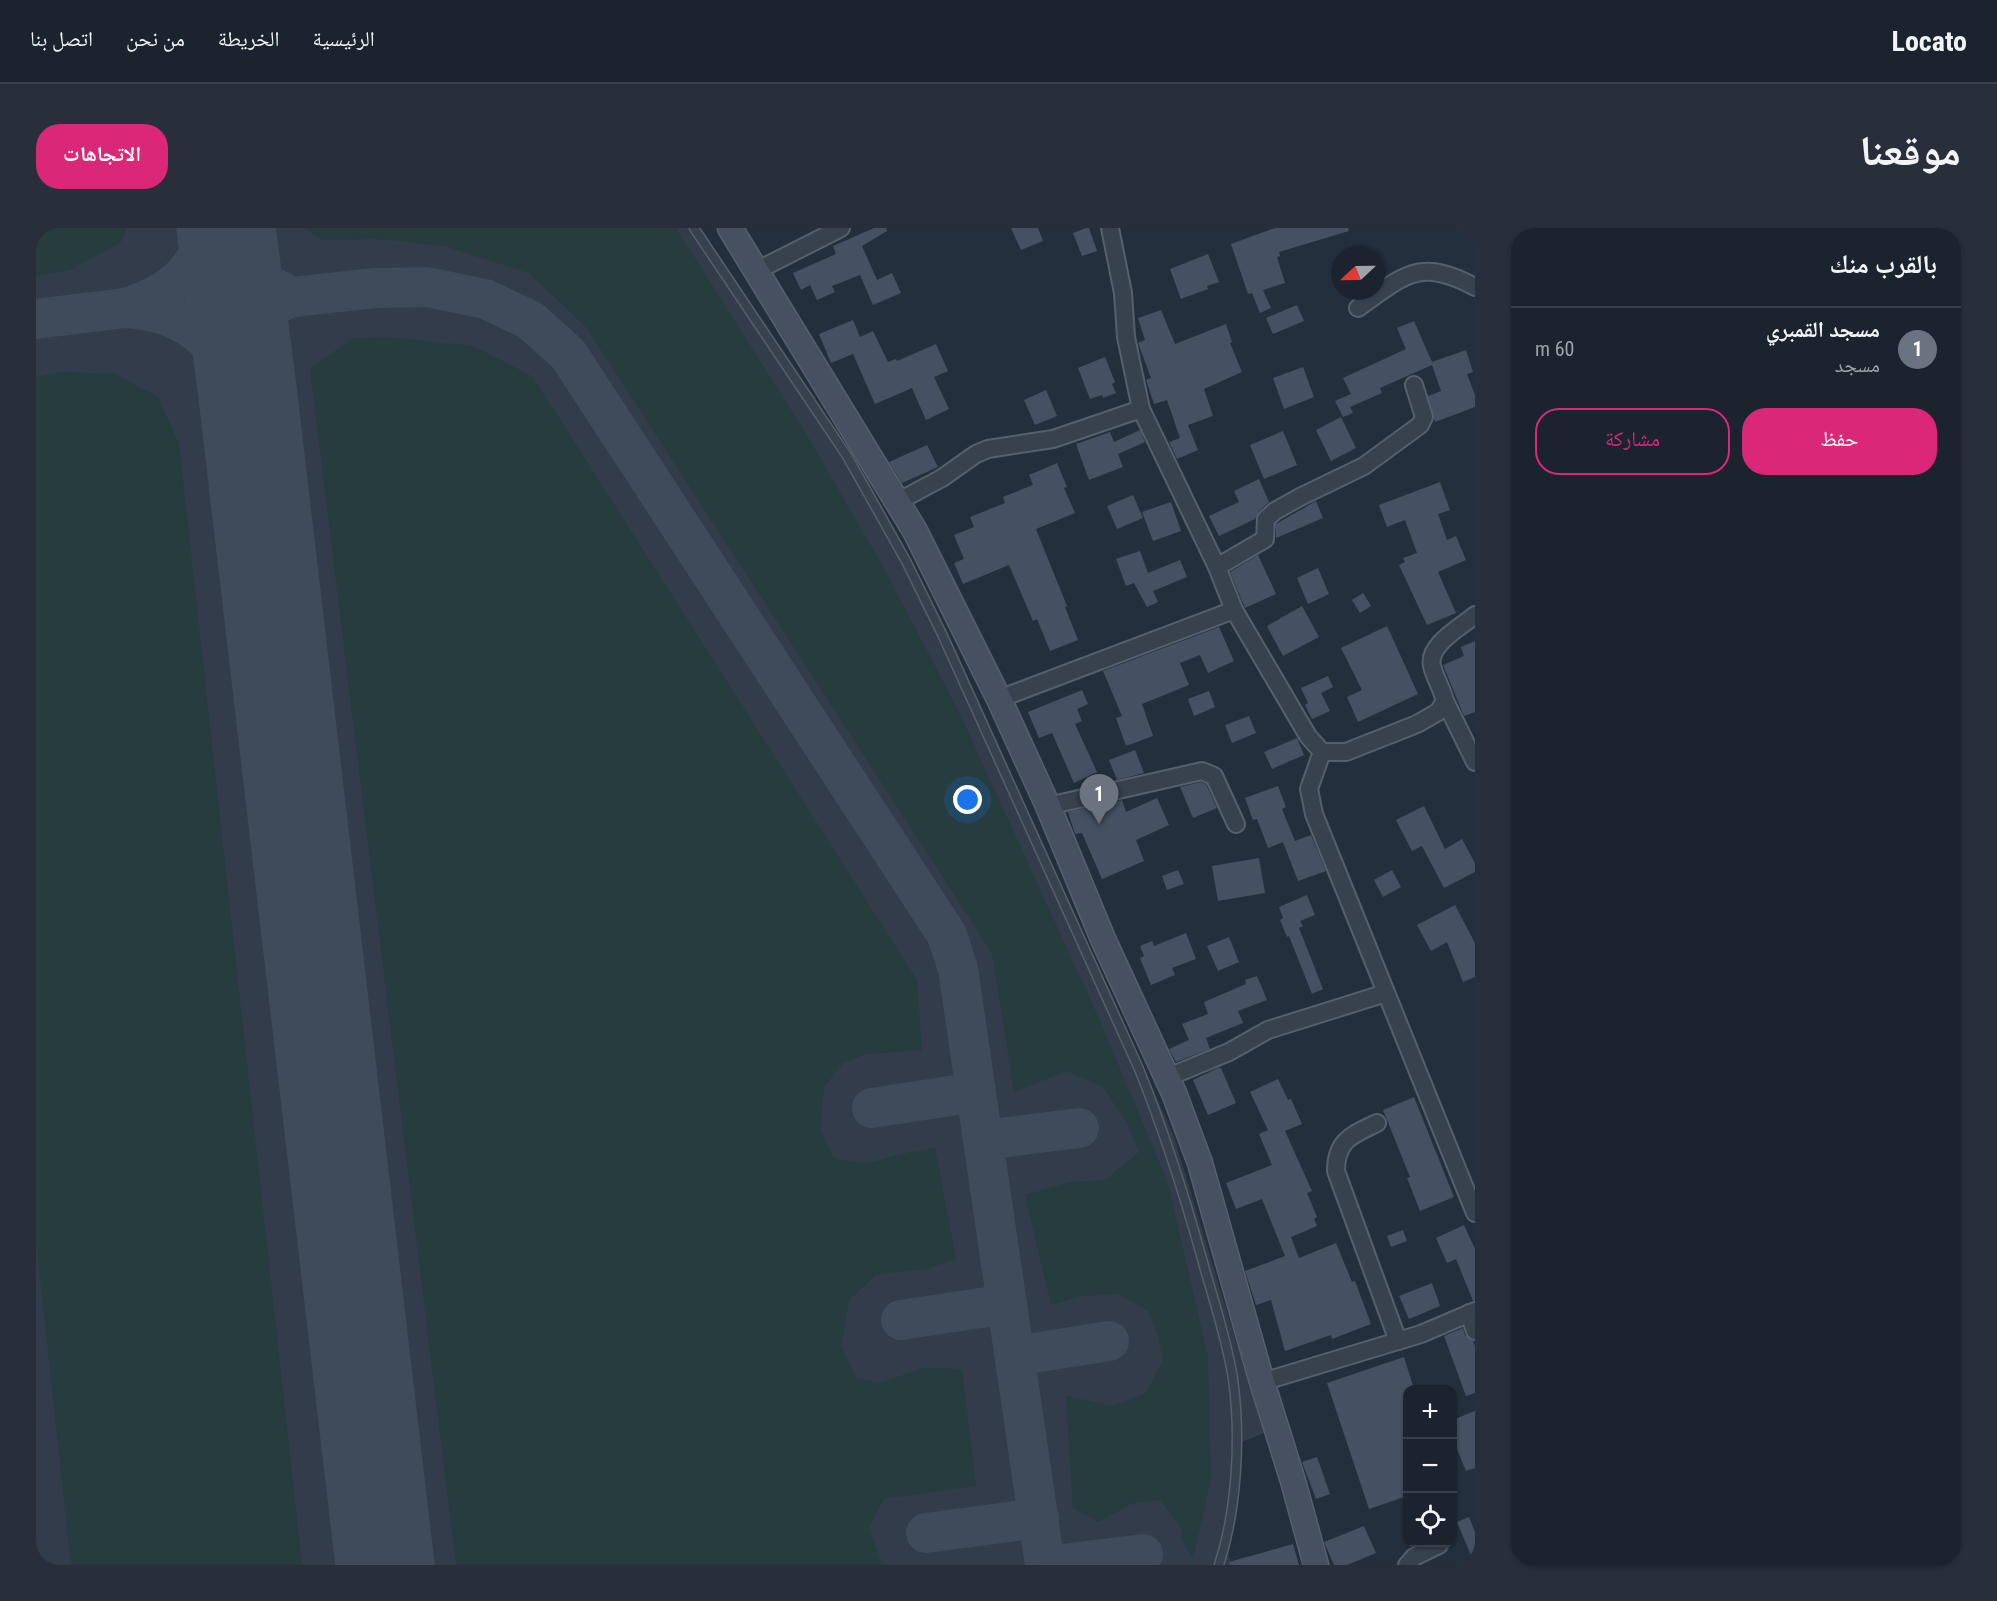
<!DOCTYPE html>
<html lang="ar">
<head>
<meta charset="utf-8">
<style>
  body { margin:0; font-family:"Roboto Condensed","Noto Naskh Arabic",sans-serif; background:#282f3a; color:#f1f3f6; direction:rtl }
  .controls { position:absolute; right:18px; bottom:18px; display:grid; overflow:hidden; border-radius:12px; box-shadow:0 2px 4px #0004 }
  .controls button { width:54px; height:54px; display:grid; place-items:center; padding:0; border:0; border-bottom:2px solid #39404a; background:#1b232e; color:#f1f3f6; font:30px sans-serif }
  .compass { position:absolute; left:1295px; top:18px; width:54px; height:54px; border-radius:50%; background:#1b232e; box-shadow:0 2px 4px #0004; rotate:248deg }
  .you { position:absolute; left:932px; top:572px; width:21px; height:21px; margin:-15px; border:4px solid #fff; border-radius:50%; background:#1a73e8; box-shadow:0 0 0 9px #1a73e833 }
  .badge { display:grid; place-items:center; width:39px; height:39px; border-radius:50%; background:#db2777; color:#fff; font-size:20px; font-weight:700 }
  .pin { position:absolute; translate:-50% -50px; filter:drop-shadow(0 2px 3px #0008) }
  .pin::after { content:''; position:absolute; top:32px; width:21px; height:18px; background:inherit; clip-path:polygon(0 0,100% 0,50% 100%) }
  .list { margin:0; padding:0; list-style:none }
  h2 { display:flex; justify-content:space-between; align-items:center; height:78px; margin:0; padding:0 24px; font-size:26px }
  h2 small { font-size:20px; font-weight:400; color:#a0a4aa }
  .list li { display:grid; grid-template-columns:39px 1fr auto; gap:18px; align-items:center; box-sizing:border-box; height:84px; padding:0 24px; border-top:2px solid #39404a }
  .list b { display:block; font-size:22px; white-space:nowrap }
  .list p { margin:0; font-size:20px; white-space:nowrap; color:#a0a4aa }
  .list em { font-size:20px; font-style:normal; color:#a0a4aa }
  .actions { display:flex; gap:12px; padding:18px 24px }
  .actions a { flex:1; padding:14px 0; border:2px solid #db2777; border-radius:24px; text-align:center; font-size:21px; color:#db2777 }
  .actions .main { background:#db2777; color:#fff }
  .icon { flex:none; width:33px; height:33px; fill:none; stroke:currentColor; stroke-width:2; stroke-linecap:round; stroke-linejoin:round }
  .map { position:relative; flex:none; width:1439px; height:1337px; overflow:hidden; direction:ltr; border-radius:24px }
  header { display:flex; align-items:center; gap:36px; box-sizing:border-box; height:84px; padding:0 30px; background:#1b232e; border-bottom:2px solid #39404a }
  header strong { font-size:28px }
  nav { display:flex; gap:33px; margin-inline-start:auto; font-size:21px }
  .intro { display:flex; align-items:center; justify-content:space-between; box-sizing:border-box; height:144px; padding:0 36px }
  h1 { margin:0; font-size:42px }
  .button { padding:15px 27px; border-radius:24px; background:#db2777; color:#fff; font-size:21px; font-weight:700 }
  main { display:flex; gap:36px; padding:0 36px }
  aside { flex:1; background:#1b232e; border-radius:24px; box-shadow:0 2px 4px #0004 }
  .map>svg:first-child { display:block }
  .airport { fill:#323c4b }
  .green { fill:#263c3f }
  .lines { fill:none; stroke-linecap:round; stroke-linejoin:round }
  .taxiway { stroke:#3f4a5a; stroke-width:40 }
  .runway { stroke:#3f4a5a; stroke-width:99 }
  .building { fill:#455162 }
  .service-casing { stroke:#565f6c; stroke-width:11 }
  .minor-casing { stroke:#565f6c; stroke-width:20 }
  .secondary-casing { stroke:#565f6c; stroke-width:27 }
  .service { stroke:#38414e; stroke-width:8 }
  .minor { stroke:#38414e; stroke-width:16 }
  .secondary { stroke:#465061; stroke-width:24 }
</style>
</head>
<body>
<header>
<strong>Locato</strong>
<nav><a>الرئيسية</a><a>الخريطة</a><a>من نحن</a><a>اتصل بنا</a></nav>
</header>
<div class="intro"><h1>موقعنا</h1><a class="button">الاتجاهات</a></div>
<main>
<aside>
<h2>بالقرب منك<small></small></h2>
<ul class="list">
<li><span class="badge" style="background:#6b7280">1</span><div><b>مسجد القمبري</b><p>مسجد</p></div><em>60 m</em></li>
</ul>
<div class="actions"><a class="main">حفظ</a><a>مشاركة</a></div>
</aside>
<div class="map">
<svg width="1439" height="1337" viewBox="0 0 1439 1337">
  <rect width="100%" height="100%" fill="#242f3e"/>
  <path class="airport" d="M 0,0 L 665,0 L 830,249 L 878,337 L 920,422 L 1137,906 L 1228,1205 L 1201,1216 L 1201,1281 L 1192,1327 L 1196,1337 L 0,1337 Z"/>
  <g class="green">
    <path d="M 0,0 L 91,0 L 85,14 L 34,42 L 0,48 Z"/>
    <path d="M 267,0 L 640,0 L 769,204 L 849,342 L 924,486 L 1064,793 L 1132,955 L 1172,1130 L 1175,1251 L 1157,1330 L 1145,1311 L 1146,1301 L 1124,1272 L 1097,1275 L 1062,1294 L 1037,1280 L 1030,1168 L 1077,1178 L 1110,1165 L 1127,1132 L 1122,1107 L 1112,1083 L 1082,1066 L 1047,1068 L 1015,1077 L 989,967 L 1034,954 L 1069,952 L 1103,924 L 1090,893 L 1067,859 L 1030,843 L 978,864 L 956,725 L 550,99 L 493,45 L 408,18 L 341,11 L 287,12 Z"/>
    <path d="M 352,109 L 437,118 L 497,149 L 881,752 L 886,822 L 830,826 L 807,835 L 788,859 L 784,902 L 798,930 L 829,936 L 870,925 L 899,920 L 920,1031 L 890,1041 L 840,1047 L 813,1072 L 805,1118 L 820,1150 L 844,1155 L 888,1140 L 926,1141 L 940,1258 L 848,1271 L 833,1299 L 844,1332 L 851,1337 L 420,1337 L 274,141 L 317,110 Z"/>
    <path d="M 26,144 L 79,146 L 122,169 L 143,216 L 266,1337 L 35,1337 L 0,1013 L 0,149 Z"/>
  </g>
  <g class="lines">
    <g class="taxiway">
      <path d="M 174,0 C 158,46 135,66 89,80 C 154,84 173,112 211,160"/>
      <path d="M 192,16 L 216,45 L 238,60 L 257,69 L 339,60 L 391,59 L 449,71 L 494,92 L 532,126 L 911,707 L 922,741 L 1009,1337"/>
      <path d="M 0,91 L 89,80"/>
      <path d="M 208,135 C 215,115 222,90 240,77 C 245,73 252,71 257,69"/>
      <path d="M 836,880 L 940,864"/>
      <path d="M 948,912 L 1043,900"/>
      <path d="M 865,1092 L 971,1076"/>
      <path d="M 979,1128 L 1073,1113"/>
      <path d="M 890,1305 L 1003,1290"/>
      <path d="M 1018,1337 L 1107,1326"/>
    </g>
    <path class="runway" d="M 190,0 L 211,160 L 349,1337"/>
  </g>
  <g class="building">
    <path d="M 838,0 L 850,0 L 851,3 L 826,18 L 841,52 L 856,45 L 865,65 L 837,77 L 824,47 L 796,58 L 799,64 L 781,72 L 774,57 L 765,62 L 757,45 L 800,26 L 797,18 Z"/>
    <path d="M 975,0 L 1002,0 L 1007,13 L 985,22 Z"/>
    <path d="M 1050,0 L 1053,0 L 1061,23 L 1046,28 L 1037,5 Z"/>
    <path d="M 1239,0 L 1312,0 L 1313,3 L 1243,24 L 1244,28 L 1241,29 L 1249,55 L 1227,62 L 1235,80 L 1224,85 L 1216,65 L 1212,66 L 1195,16 Z"/>
    <path d="M 1172,26 L 1183,54 L 1171,58 L 1172,61 L 1145,71 L 1134,41 Z"/>
    <path d="M 1261,77 L 1268,93 L 1237,106 L 1230,90 Z"/>
    <path d="M 1125,82 L 1139,116 L 1190,96 L 1196,114 L 1194,115 L 1206,144 L 1168,161 L 1177,188 L 1152,197 L 1162,222 L 1141,231 L 1133,214 L 1144,210 L 1131,172 L 1118,176 L 1110,152 L 1115,150 L 1102,115 L 1109,112 L 1102,90 Z"/>
    <path d="M 817,92 L 824,109 L 837,103 L 852,134 L 860,131 L 861,133 L 900,116 L 912,143 L 898,149 L 913,181 L 890,192 L 876,160 L 839,176 L 817,126 L 795,135 L 783,106 Z"/>
    <path d="M 1378,93 L 1396,134 L 1430,122 L 1437,144 L 1431,146 L 1439,167 L 1439,179 L 1399,194 L 1392,168 L 1405,163 L 1396,137 L 1344,160 L 1346,165 L 1314,179 L 1317,185 L 1307,189 L 1299,173 L 1315,166 L 1307,150 L 1370,121 L 1361,100 Z"/>
    <path d="M 1069,129 L 1079,154 L 1076,156 L 1080,165 L 1067,170 L 1066,167 L 1054,171 L 1042,140 Z"/>
    <path d="M 1267,139 L 1278,169 L 1248,181 L 1237,150 Z"/>
    <path d="M 1010,162 L 1021,188 L 999,197 L 988,172 Z"/>
    <path d="M 1305,189 L 1320,220 L 1295,233 L 1280,202 Z"/>
    <path d="M 1104,202 L 1109,214 L 1082,226 L 1087,239 L 1053,252 L 1040,216 L 1074,204 L 1078,214 Z"/>
    <path d="M 1247,203 L 1261,237 L 1228,251 L 1214,217 Z"/>
    <path d="M 891,217 L 902,239 L 866,255 L 853,234 Z"/>
    <path d="M 1021,235 L 1031,259 L 1028,260 L 1039,285 L 1000,301 L 1031,378 L 1029,379 L 1042,412 L 1014,423 L 1001,391 L 997,393 L 973,337 L 927,356 L 918,335 L 928,331 L 918,307 L 938,299 L 934,289 L 969,275 L 967,269 L 997,257 L 993,247 Z"/>
    <path d="M 1223,251 L 1233,274 L 1223,283 L 1219,291 L 1183,308 L 1173,288 L 1203,274 L 1198,263 Z"/>
    <path d="M 1404,254 L 1414,282 L 1402,286 L 1411,312 L 1420,308 L 1430,332 L 1402,344 L 1420,385 L 1391,397 L 1363,337 L 1369,334 L 1367,330 L 1381,325 L 1369,292 L 1351,299 L 1343,277 Z"/>
    <path d="M 1097,267 L 1107,290 L 1081,301 L 1071,278 Z"/>
    <path d="M 1280,273 L 1287,290 L 1240,310 L 1240,296 Z"/>
    <path d="M 1135,274 L 1145,303 L 1117,313 L 1106,284 Z"/>
    <path d="M 1104,323 L 1112,345 L 1144,332 L 1151,349 L 1117,363 L 1122,374 L 1111,379 L 1098,355 L 1090,358 L 1080,331 Z"/>
    <path d="M 1222,327 L 1240,366 L 1209,380 L 1194,344 Z"/>
    <path d="M 1282,340 L 1293,366 L 1272,376 L 1261,350 Z"/>
    <path d="M 1327,365 L 1335,378 L 1324,385 L 1316,372 Z"/>
    <path d="M 1266,378 L 1283,409 L 1247,428 L 1231,398 Z"/>
    <path d="M 1351,398 L 1382,466 L 1322,494 L 1311,469 L 1326,462 L 1305,420 Z"/>
    <path d="M 1183,399 L 1198,433 L 1172,445 L 1164,427 L 1144,435 L 1153,457 L 1106,476 L 1117,508 L 1090,518 L 1080,490 L 1086,488 L 1067,443 Z"/>
    <path d="M 1439,413 L 1439,484 L 1428,488 L 1407,437 L 1428,428 L 1425,419 Z"/>
    <path d="M 1292,448 L 1297,459 L 1285,465 L 1294,483 L 1276,491 L 1269,477 L 1272,475 L 1265,460 Z"/>
    <path d="M 1046,462 L 1052,476 L 1041,481 L 1046,493 L 1039,496 L 1061,544 L 1038,555 L 1016,505 L 1003,510 L 992,484 Z"/>
    <path d="M 1173,463 L 1179,479 L 1158,488 L 1152,471 Z"/>
    <path d="M 1213,488 L 1220,505 L 1196,515 L 1189,497 Z"/>
    <path d="M 1261,510 L 1268,527 L 1236,541 L 1228,524 Z"/>
    <path d="M 1099,522 L 1108,545 L 1081,552 L 1073,532 Z"/>
    <path d="M 1165,554 L 1170,556 L 1181,580 L 1157,590 L 1144,559 Z"/>
    <path d="M 1242,558 L 1250,579 L 1246,581 L 1259,613 L 1275,607 L 1290,643 L 1262,653 L 1247,614 L 1232,620 L 1221,591 L 1217,592 L 1209,570 Z"/>
    <path d="M 1121,570 L 1133,597 L 1100,612 L 1108,633 L 1066,651 L 1046,605 L 1039,606 L 1032,584 L 1057,578 L 1058,581 L 1086,572 L 1090,584 Z"/>
    <path d="M 1388,578 L 1409,621 L 1426,611 L 1439,635 L 1439,644 L 1408,660 L 1386,618 L 1376,623 L 1360,592 Z"/>
    <path d="M 1223,630 L 1229,665 L 1182,673 L 1176,638 Z"/>
    <path d="M 1142,642 L 1148,656 L 1131,662 L 1126,648 Z"/>
    <path d="M 1356,642 L 1365,659 L 1347,669 L 1338,652 Z"/>
    <path d="M 1271,667 L 1279,687 L 1264,693 L 1267,698 L 1263,700 L 1287,761 L 1276,766 L 1253,708 L 1251,709 L 1244,692 L 1247,690 L 1243,679 Z"/>
    <path d="M 1419,677 L 1439,715 L 1439,749 L 1427,754 L 1411,714 L 1395,723 L 1381,697 Z"/>
    <path d="M 1150,705 L 1160,731 L 1136,740 L 1139,747 L 1115,757 L 1104,730 L 1108,728 L 1104,718 L 1116,713 L 1118,718 Z"/>
    <path d="M 1193,709 L 1203,734 L 1182,743 L 1171,718 Z"/>
    <path d="M 1221,748 L 1231,772 L 1202,783 L 1207,795 L 1170,810 L 1174,821 L 1140,834 L 1133,821 L 1153,812 L 1146,796 L 1172,786 L 1168,774 L 1210,756 L 1209,752 Z"/>
    <path d="M 1182,840 L 1185,840 L 1200,875 L 1172,887 L 1157,852 Z"/>
    <path d="M 1242,851 L 1252,872 L 1255,871 L 1266,896 L 1249,903 L 1276,963 L 1271,965 L 1281,989 L 1278,991 L 1281,998 L 1255,1009 L 1263,1030 L 1300,1015 L 1316,1054 L 1319,1053 L 1335,1096 L 1296,1111 L 1295,1107 L 1249,1123 L 1235,1072 L 1220,1077 L 1209,1043 L 1249,1028 L 1226,971 L 1200,981 L 1190,955 L 1236,937 L 1223,906 L 1232,902 L 1214,864 Z"/>
    <path d="M 1378,869 L 1418,969 L 1384,983 L 1371,950 L 1374,949 L 1347,882 Z"/>
    <path d="M 1428,997 L 1439,1021 L 1439,1073 L 1437,1073 L 1420,1031 L 1411,1035 L 1400,1010 Z"/>
    <path d="M 1367,1002 L 1371,1013 L 1355,1019 L 1351,1008 Z"/>
    <path d="M 1396,1055 L 1404,1078 L 1373,1091 L 1363,1068 Z"/>
    <path d="M 1427,1100 L 1429,1107 L 1437,1113 L 1439,1118 L 1439,1165 L 1430,1168 L 1408,1108 Z"/>
    <path d="M 1368,1129 L 1378,1161 L 1371,1161 L 1371,1268 L 1333,1281 L 1291,1155 Z"/>
    <path d="M 1439,1183 L 1439,1240 L 1430,1243 L 1416,1209 L 1416,1192 Z"/>
    <path d="M 1281,1229 L 1294,1266 L 1280,1271 L 1266,1234 Z"/>
    <path d="M 1433,1289 L 1439,1304 L 1439,1337 L 1421,1294 Z"/>
    <path d="M 1328,1298 L 1340,1325 L 1311,1337 L 1298,1337 L 1288,1314 Z"/>
    <path d="M 1257,1316 L 1263,1337 L 1194,1337 L 1193,1334 Z"/>
  </g>
  <g class="lines">
    <g class="service-casing">
      <path id="service" d="M 658,0 L 811,228 L 870,333 L 906,406 L 1103,841 C 1128,903 1148,966 1166,1031 C 1177,1071 1191,1111 1197,1151 C 1205,1208 1201,1282 1183,1337"/>
    </g>
    <g class="minor-casing">
      <g id="minor">
        <path d="M 1074,0 L 1087,65 L 1090,109 L 1105,181 L 1181,339 L 1198,382 L 1272,508 L 1286,524 L 1310,524 L 1381,496 L 1402,484 L 1409,473 C 1406,461 1399,450 1396,438 C 1391,417 1425,399 1439,387"/>
        <path d="M 720,43 L 805,0"/>
        <path d="M 1322,80 C 1369,47 1383,29 1439,59"/>
        <path d="M 861,274 L 906,250 L 940,226 L 952,221 L 1017,211 L 1105,181"/>
        <path d="M 1181,339 L 1229,311 L 1230,291 L 1239,283 L 1264,269 L 1328,238 L 1384,197 L 1388,189 L 1378,157"/>
        <path d="M 963,471 L 1198,382"/>
        <path d="M 1409,473 L 1439,534"/>
        <path d="M 1286,524 L 1273,561 L 1278,586 L 1439,985"/>
        <path d="M 1012,578 L 1166,543 L 1178,548 L 1200,596"/>
        <path d="M 1130,850 L 1193,824 L 1232,802 L 1350,765"/>
        <path d="M 1341,895 C 1316,907 1300,912 1300,943 L 1362,1113"/>
        <path d="M 1433,1085 L 1439,1103"/>
        <path d="M 1226,1154 L 1385,1106 L 1439,1083"/>
        <path d="M 1371,1337 L 1378,1329 L 1403,1317"/>
      </g>
    </g>
    <g class="secondary-casing">
      <path id="secondary" d="M 694,0 L 879,303 L 963,471 L 1012,578 L 1067,711 L 1138,865 L 1164,935 L 1226,1154 L 1257,1253 L 1280,1337"/>
    </g>
    <use href="#service" class="service"/>
    <use href="#minor" class="minor"/>
    <use href="#secondary" class="secondary"/>
  </g>
</svg>
<div class="controls">
<button>+</button>
<button>−</button>
<button><svg class="icon" aria-label="locate" viewBox="0 0 24 24"><circle cx="12" cy="12" r="6"/><path d="M12 2v4M12 18v4M2 12h4M18 12h4"/></svg></button>
</div>
<svg class="compass" viewBox="-18 -18 36 36"><path d="M0-13l5 13h-10z" fill="#e53935"/><path d="M0 13l5-13h-10z" fill="#a0a4aa"/></svg>
<div class="you"></div>
<div class="pin badge" style="left:1063px;top:596px;background:#6b7280">1</div>
</div>
</main>
</body>
</html>
